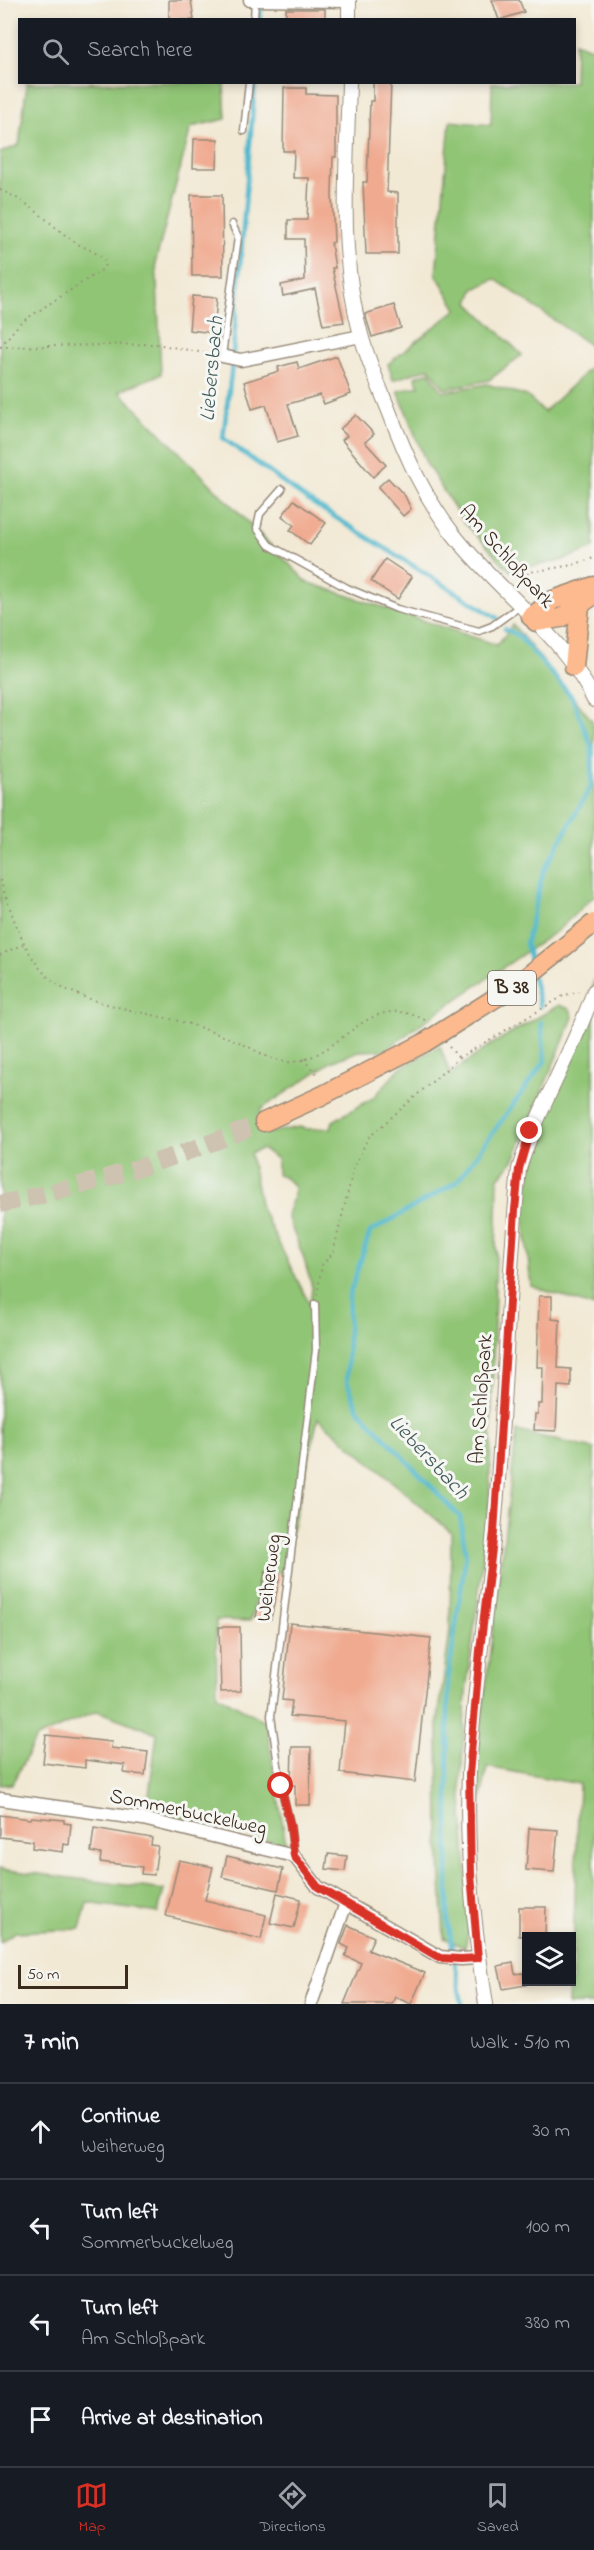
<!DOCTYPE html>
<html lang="en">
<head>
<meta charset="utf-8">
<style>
  body { margin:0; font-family:"Indie Flower",sans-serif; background:#20242c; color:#f1f3f6 }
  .controls { position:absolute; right:18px; bottom:18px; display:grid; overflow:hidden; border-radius:0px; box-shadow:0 3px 9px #0003 }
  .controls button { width:54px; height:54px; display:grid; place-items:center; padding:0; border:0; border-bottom:2px solid #363941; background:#171b24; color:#f1f3f6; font:30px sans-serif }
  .scale { position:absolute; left:18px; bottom:15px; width:110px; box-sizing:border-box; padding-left:6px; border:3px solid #3b2a1e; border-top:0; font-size:16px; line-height:21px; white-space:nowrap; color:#3b2a1e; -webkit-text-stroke:4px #f6f6f2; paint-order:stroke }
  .stop { position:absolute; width:18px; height:18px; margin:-14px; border:4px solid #d93025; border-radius:50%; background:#fff }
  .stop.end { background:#d93025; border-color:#fff; box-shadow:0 2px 6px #0008 }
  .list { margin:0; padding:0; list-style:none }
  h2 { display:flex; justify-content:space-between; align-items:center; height:78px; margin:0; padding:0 24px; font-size:26px }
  h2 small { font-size:20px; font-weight:400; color:#9ea1a6 }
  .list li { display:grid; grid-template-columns:39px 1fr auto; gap:18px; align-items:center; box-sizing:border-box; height:96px; padding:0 24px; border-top:2px solid #363941 }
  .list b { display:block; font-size:22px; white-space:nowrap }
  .list p { margin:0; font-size:20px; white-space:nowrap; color:#9ea1a6 }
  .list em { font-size:20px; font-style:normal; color:#9ea1a6 }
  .icon { flex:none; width:33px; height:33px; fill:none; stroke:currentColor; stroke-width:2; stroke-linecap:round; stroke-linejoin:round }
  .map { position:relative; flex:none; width:594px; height:2004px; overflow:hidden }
  .search { position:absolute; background:#171b24; box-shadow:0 3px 9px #0003; left:18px; right:18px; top:18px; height:66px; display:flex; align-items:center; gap:15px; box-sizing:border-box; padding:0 21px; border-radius:0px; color:#9ea1a6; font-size:22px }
  .sheet { height:462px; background:#171b24 }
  nav { display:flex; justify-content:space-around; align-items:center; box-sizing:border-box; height:84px; border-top:2px solid #363941; background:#171b24; font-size:16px; color:#9ea1a6 }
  nav a { display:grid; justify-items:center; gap:3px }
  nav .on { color:#d93025 }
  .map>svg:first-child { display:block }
  .green { fill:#91c576; stroke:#66784a; stroke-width:1.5; fill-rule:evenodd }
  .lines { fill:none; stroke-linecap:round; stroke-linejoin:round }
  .stream { stroke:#50b8ce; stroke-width:4.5 }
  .building { fill:#f0aa90 }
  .primary-tunnel { stroke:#cdc3b0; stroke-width:18; stroke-dasharray:18 9; stroke-linecap:butt }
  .service-casing { stroke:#968a79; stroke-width:9 }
  .minor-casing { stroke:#968a79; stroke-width:15 }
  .tertiary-casing { stroke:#968a79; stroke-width:16 }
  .primary-casing { stroke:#968a79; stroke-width:21 }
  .path { stroke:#968a79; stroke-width:2; stroke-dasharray:1.5 4.5; stroke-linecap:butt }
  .service { stroke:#fff; stroke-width:6 }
  .minor { stroke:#fff; stroke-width:12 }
  .tertiary { stroke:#fff; stroke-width:14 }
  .primary { stroke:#fcba8e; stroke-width:18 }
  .primary-bridge-casing { stroke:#968a79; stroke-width:21; stroke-linecap:butt }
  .primary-bridge { stroke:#fcba8e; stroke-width:18 }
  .route { stroke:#d93025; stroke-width:8 }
  .labels { text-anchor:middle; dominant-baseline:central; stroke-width:6; stroke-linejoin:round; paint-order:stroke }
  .shield { fill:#f6f6f2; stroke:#73675e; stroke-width:1.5 }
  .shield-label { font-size:20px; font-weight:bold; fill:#3b2a1e }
  .street-label { font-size:21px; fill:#3b2a1e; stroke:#f6f6f2 }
  .water-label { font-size:22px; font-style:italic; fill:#425c5c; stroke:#f6f6f2 }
</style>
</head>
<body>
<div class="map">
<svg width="594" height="2004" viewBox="0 0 594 2004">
  <rect width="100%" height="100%" fill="#f6f6f2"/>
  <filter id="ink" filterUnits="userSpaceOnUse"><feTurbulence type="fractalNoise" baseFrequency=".0167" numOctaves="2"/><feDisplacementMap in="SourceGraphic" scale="12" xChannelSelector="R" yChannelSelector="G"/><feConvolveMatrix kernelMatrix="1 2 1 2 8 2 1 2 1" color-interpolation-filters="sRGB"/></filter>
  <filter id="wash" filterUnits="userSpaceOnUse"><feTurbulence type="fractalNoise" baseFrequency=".008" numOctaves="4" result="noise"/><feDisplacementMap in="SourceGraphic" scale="24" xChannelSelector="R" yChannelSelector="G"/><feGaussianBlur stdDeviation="1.35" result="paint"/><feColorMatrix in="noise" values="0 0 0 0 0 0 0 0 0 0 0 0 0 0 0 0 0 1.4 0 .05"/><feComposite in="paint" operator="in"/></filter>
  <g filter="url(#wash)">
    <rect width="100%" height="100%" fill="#f2e9d4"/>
    <g class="green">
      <path d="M 575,42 L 594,49 L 594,348 L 495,279 L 474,289 L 469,303 L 522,355 L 489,380 L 445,389 L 429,368 L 393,380 L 388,364 L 457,309 L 436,274 L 450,121 L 491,125 L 492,83 L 574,82 Z"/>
      <path d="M 218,82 L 224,85 L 226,119 L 191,127 L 156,260 L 161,374 L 119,391 L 307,582 L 497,645 L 513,625 L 592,720 L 594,728 L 594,896 L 558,930 L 422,1023 L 386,1050 L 359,1051 L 331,1062 L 260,1110 L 268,1133 L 300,1127 L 307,1129 L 331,1128 L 333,1121 L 373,1098 L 400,1068 L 440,1046 L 450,1074 L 492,1044 L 559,1005 L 570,1009 L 573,1017 L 514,1159 L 498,1179 L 489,1511 L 466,1692 L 461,1782 L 470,1925 L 465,1948 L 444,1938 L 439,1839 L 438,1720 L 450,1630 L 451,1532 L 318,1418 L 282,1573 L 262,1570 L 251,1621 L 216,1620 L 217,1695 L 266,1722 L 286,1845 L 147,1810 L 157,1733 L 97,1711 L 36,1738 L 12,1784 L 0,1785 L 0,153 L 19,145 L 27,83 ZM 262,1149 L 277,1159 L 277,1174 C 306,1187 291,1195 287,1216 L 303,1256 L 312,1287 L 310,1305 L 261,1208 L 250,1153 Z"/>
      <path d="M 594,364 L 594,548 L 563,560 L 510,571 L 462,520 L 426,463 L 398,391 L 419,386 L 415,377 L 429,372 L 443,392 L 487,384 L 527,396 L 544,412 Z"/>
      <path d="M 594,978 L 594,1307 L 531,1286 L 522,1200 L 549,1109 L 589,1025 Z"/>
      <path d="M 517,1431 L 594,1449 L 594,2004 L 568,2004 L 569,1982 L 572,1982 L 579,1784 L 487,1767 L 480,1806 L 476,1766 Z"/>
      <path d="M 0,1869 L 164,1890 L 158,1913 L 87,1903 L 80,1929 L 15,1932 L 0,1942 Z"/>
    </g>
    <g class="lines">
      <g class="stream">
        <path d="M 260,20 L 262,3"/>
        <path d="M 255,82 L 232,365 L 223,438 L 306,499 L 497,618"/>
        <path d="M 505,629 L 518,635 L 572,697 L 592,748 L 591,786 L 543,872 L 526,943 L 531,966"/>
        <path d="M 533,977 L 540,1006"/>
        <path d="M 462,2004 L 448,1921 L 448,1679 L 466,1555 L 460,1517 L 358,1409 L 347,1381 L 349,1296 L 370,1232 L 457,1182 L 545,1061 L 541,1022"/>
      </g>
    </g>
    <g id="blocks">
      <g class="building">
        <path d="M 169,0 L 191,0 L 194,20 L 169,20 Z"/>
        <path d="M 492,0 L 519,0 L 524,12 L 499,20 Z"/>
        <rect x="286" y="9" width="39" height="11"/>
        <path d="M 373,82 L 391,82 L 387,192 L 398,193 L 398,254 L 366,254 L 363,182 L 367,182 L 370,101 L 373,101 Z"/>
        <path d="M 284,88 L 306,88 L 306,94 L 336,95 L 336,157 L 333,157 L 332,195 L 334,242 L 331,243 L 335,268 L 332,268 L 344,322 L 323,325 L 315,289 L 283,296 L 281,285 L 305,280 L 304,239 L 288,239 L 288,220 L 307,220 L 309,178 L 293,178 L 294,151 L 283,151 Z"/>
        <path d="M 194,139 L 218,139 L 217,168 L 193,168 Z"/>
        <path d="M 191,195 L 222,195 L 223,276 L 192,276 Z"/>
        <path d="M 192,296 L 217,298 L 214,333 L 189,330 Z"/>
        <path d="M 394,305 L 401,328 L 372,337 L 365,314 Z"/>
        <path d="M 337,356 L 351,394 L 324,404 L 320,395 L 288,404 L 298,436 L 277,442 L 266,405 L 252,409 L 244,382 L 279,371 L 278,367 L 297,362 L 299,369 Z"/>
        <path d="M 356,415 L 374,434 L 365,442 L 386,465 L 373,477 L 342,440 L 347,436 L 340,429 Z"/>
        <path d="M 388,478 L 405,496 L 411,509 L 403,516 L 378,487 Z"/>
        <path d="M 294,500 L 326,523 L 310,545 L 290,530 L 294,525 L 282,516 Z"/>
        <path d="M 385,559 L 412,577 L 398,599 L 371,581 Z"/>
        <path d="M 539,1296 L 552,1296 L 552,1319 L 560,1320 L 558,1368 L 571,1369 L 571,1387 L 558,1386 L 556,1431 L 534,1430 L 535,1414 L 538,1414 L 538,1404 L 542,1404 L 543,1367 L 537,1367 Z"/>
        <path d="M 265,1572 L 280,1575 L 271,1619 L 256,1617 Z"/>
        <path d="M 290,1623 L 431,1638 L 415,1782 L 340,1773 L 345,1721 L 290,1716 L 292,1701 L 282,1700 Z"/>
        <path d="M 219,1627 L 240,1627 L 241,1691 L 221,1692 Z"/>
        <path d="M 46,1735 L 112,1742 L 111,1748 L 148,1752 L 145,1775 L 124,1773 L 125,1765 L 85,1760 L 85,1768 L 43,1763 Z"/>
        <path d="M 292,1747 L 311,1747 L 310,1805 L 295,1805 L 295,1785 L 291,1785 Z"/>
        <path d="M 0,1815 L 30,1819 L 31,1817 L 64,1820 L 64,1823 L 71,1824 L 69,1845 L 64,1844 L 63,1852 L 32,1848 L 33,1841 L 0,1837 Z"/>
        <path d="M 94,1828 L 152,1838 L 151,1845 L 158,1846 L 154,1875 L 141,1874 L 142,1867 L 100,1862 L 101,1854 L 91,1852 Z"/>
        <path d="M 529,1828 L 558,1830 L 554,1872 L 526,1870 Z"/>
        <path d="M 328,1854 L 347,1856 L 345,1871 L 326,1869 Z"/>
        <path d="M 227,1856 L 283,1869 L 278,1890 L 222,1877 Z"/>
        <path d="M 179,1860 L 213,1867 L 205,1900 L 266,1915 L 261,1939 L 166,1916 Z"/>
        <path d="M 277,1893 L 301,1899 L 294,1928 L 270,1923 Z"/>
        <path d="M 519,1907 L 546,1907 L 545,1936 L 519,1936 Z"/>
        <path d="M 348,1925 L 374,1937 L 368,1950 L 425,1973 L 411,2004 L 395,1997 L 392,2004 L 344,2004 L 361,1963 L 345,1956 L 349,1948 L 341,1944 Z"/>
        <path d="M 513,1963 L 515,1974 L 523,1973 L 526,1985 L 503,1989 L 498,1966 Z"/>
      </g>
    </g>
  </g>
  <g filter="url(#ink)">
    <use href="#blocks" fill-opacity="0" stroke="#968a79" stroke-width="1.5"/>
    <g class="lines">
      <path class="primary-tunnel" d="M 0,1204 C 93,1185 176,1158 264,1122"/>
      <g class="service-casing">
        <g id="service">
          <path d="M 254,20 L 255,0"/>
          <path d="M 244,131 L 249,82"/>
          <path d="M 222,356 L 238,237 L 232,224"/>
          <path d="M 282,489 L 260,514 L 257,528 L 269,545 L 347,588 L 397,609 L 479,631 L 492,626 L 520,606"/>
          <path d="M 294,1856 L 290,1824 L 281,1786 L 271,1716 L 316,1350 L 315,1304"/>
        </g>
      </g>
      <g class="minor-casing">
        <g id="minor">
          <path d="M 250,0 L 349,1"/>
          <path d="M 222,356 L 241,360 L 361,336"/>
          <path d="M 0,1799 L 143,1819 L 294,1856 L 318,1887 L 440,1957 L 461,1959 L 478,1958"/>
          <path d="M 311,2004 L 346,1903"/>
        </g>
      </g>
      <g class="tertiary-casing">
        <g id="tertiary">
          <path d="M 349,0 L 349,20"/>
          <path d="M 349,82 C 347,167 338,253 361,335 C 368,361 379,386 389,411 C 406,456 424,497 454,535 C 498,591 563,634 594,700"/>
          <path d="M 486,2004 C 474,1929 465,1850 469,1774 C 473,1692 487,1612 494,1530 C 505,1410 507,1289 519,1169 C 538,1107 573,1052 594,991"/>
        </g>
      </g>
      <g class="primary-casing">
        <g id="primary">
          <path d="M 531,617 L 553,600 L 594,586"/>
          <path d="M 536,622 L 561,618 L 594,595"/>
          <path d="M 574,667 L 580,606"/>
          <path d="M 264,1122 L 321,1096 L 424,1043"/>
        </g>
      </g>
      <g class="path">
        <path d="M 0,190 C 34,204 47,223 75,242 C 85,249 100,252 106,263 L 103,269 L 20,323 L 0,347"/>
        <path d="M 0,347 L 156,344 L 209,354"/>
        <path d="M 518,582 L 530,572 L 572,565 L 594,558"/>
        <path d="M 0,880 C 12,913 21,948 45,974 C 70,1002 146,1012 182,1022 C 198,1026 214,1033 229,1038 C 250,1045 271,1064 293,1062 C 344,1056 368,986 428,1022"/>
        <path d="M 0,955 L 23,944"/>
        <path d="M 449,1047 L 459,1058"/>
        <path d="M 303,1059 L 316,1073"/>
        <path d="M 317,1295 L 322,1265 L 333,1253 L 354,1167 L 368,1138 L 459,1058 L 565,995 L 579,992"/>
      </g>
      <use href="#service" class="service"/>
      <use href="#minor" class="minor"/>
      <use href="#tertiary" class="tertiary"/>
      <use href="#primary" class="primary"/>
      <g class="primary-bridge-casing">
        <path id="primary-bridge" d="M 424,1043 L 519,983 L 594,923"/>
      </g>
      <use href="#primary-bridge" class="primary-bridge"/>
    </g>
  </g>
  <g class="lines" filter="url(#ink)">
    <path class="route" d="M 281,1786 L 290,1824 L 294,1856 L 318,1887 L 440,1958 L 461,1959 L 478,1958 L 471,1874 L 469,1775 L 480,1650 L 494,1532 L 515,1210 L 519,1169 L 530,1131"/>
  </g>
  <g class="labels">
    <rect class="shield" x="488" y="971" width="48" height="34" rx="4.5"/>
    <g class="shield-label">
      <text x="512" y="988">B 38</text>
    </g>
    <g class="street-label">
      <text transform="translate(506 557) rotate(48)">Am Schloßpark</text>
      <text transform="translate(482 1399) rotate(-86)">Am Schloßpark</text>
      <text transform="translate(270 1578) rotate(-83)">Weiherweg</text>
      <text transform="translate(188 1813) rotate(12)">Sommerbuckelweg</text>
    </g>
    <g class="water-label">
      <text transform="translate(213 369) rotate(-85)">Liebersbach</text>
      <text transform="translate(428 1458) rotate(47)">Liebersbach</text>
    </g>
  </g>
</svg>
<div class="controls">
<button><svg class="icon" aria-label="layers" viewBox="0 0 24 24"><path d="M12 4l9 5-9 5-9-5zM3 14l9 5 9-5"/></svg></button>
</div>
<div class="scale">50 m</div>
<div class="stop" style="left:281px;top:1786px"></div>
<div class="stop end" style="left:530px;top:1131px"></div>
<div class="search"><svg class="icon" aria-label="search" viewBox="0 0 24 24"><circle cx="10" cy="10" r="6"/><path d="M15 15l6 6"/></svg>Search here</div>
</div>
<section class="sheet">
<h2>7 min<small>Walk · 510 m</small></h2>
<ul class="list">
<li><svg class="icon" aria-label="ahead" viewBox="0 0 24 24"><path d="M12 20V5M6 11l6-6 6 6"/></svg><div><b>Continue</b><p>Weiherweg</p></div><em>30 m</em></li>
<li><svg class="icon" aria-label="left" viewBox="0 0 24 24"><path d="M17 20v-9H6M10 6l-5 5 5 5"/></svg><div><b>Turn left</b><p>Sommerbuckelweg</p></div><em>100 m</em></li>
<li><svg class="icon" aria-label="left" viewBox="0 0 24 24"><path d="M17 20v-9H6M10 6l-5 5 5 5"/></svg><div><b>Turn left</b><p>Am Schloßpark</p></div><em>380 m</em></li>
<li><svg class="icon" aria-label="arrive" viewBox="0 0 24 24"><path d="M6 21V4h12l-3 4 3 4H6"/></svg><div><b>Arrive at destination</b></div></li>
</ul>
</section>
<nav>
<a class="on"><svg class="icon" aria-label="map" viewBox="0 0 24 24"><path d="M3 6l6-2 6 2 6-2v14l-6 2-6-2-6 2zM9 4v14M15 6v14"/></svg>Map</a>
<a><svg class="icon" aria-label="directions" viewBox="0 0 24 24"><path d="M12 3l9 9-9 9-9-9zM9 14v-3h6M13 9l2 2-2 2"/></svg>Directions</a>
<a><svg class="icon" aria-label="saved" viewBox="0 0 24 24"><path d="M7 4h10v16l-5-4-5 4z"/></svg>Saved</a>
</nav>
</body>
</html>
